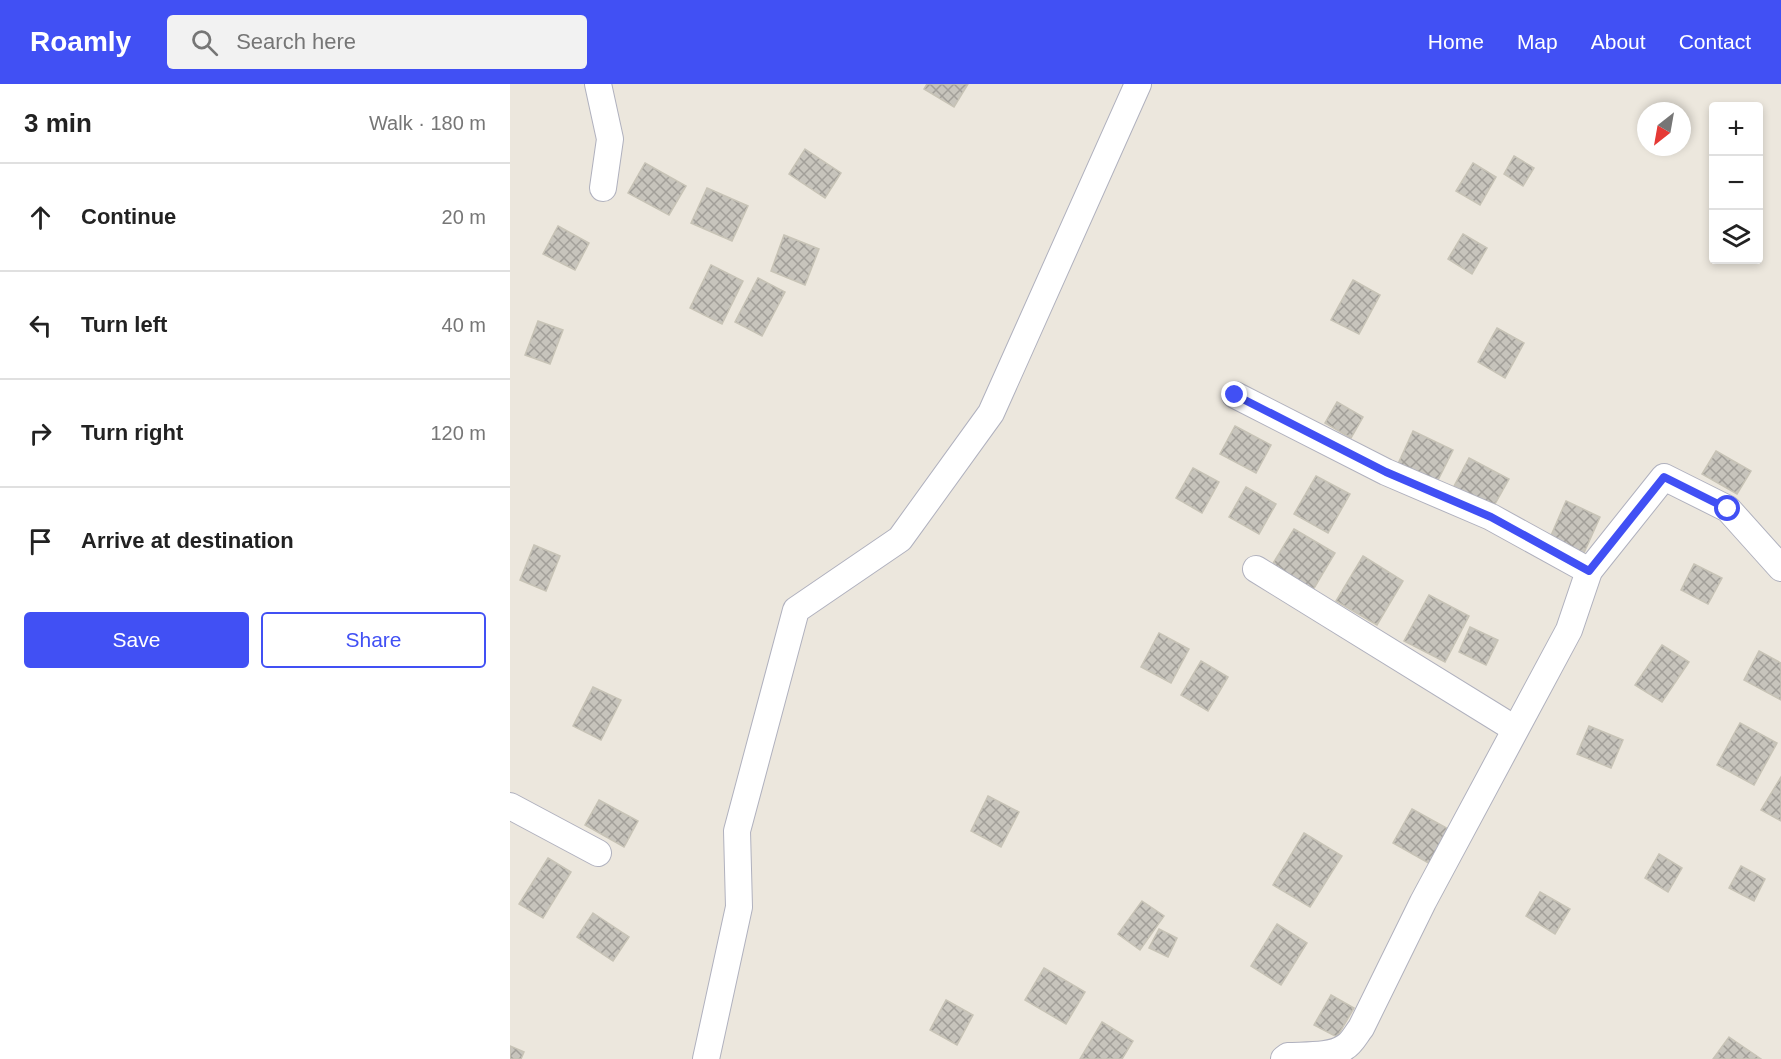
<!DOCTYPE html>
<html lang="en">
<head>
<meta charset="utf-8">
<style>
  body { margin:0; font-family:Arial,sans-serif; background:#f2f2f2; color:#222 }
  .controls { position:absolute; right:18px; top:18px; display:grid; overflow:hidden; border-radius:6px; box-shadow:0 3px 9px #0003 }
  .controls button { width:54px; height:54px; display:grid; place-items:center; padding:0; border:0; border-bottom:2px solid #e0e0e0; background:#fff; color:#222; font:30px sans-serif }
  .compass { position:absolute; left:1127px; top:18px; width:54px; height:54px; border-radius:50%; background:#fff; box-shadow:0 3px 9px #0003; rotate:211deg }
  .stop { position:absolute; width:18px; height:18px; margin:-14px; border:4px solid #4150f4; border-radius:50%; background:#fff }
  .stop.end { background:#4150f4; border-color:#fff; box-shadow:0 2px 6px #0008 }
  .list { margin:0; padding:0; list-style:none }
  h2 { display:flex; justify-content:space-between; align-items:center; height:78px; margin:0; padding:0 24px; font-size:26px }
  h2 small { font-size:20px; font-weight:400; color:#767676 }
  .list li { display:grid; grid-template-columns:39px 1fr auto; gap:18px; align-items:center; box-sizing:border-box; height:108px; padding:0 24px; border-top:2px solid #e0e0e0 }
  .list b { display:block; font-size:22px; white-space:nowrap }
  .list em { font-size:20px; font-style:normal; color:#767676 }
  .actions { display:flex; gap:12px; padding:18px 24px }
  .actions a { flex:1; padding:14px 0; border:2px solid #4150f4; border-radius:6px; text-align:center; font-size:21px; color:#4150f4 }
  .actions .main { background:#4150f4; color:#fff }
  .icon { flex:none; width:33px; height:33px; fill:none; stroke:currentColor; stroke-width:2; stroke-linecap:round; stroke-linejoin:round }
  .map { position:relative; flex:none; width:1271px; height:975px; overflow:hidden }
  header { display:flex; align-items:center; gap:36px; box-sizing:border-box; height:84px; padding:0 30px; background:#4150f4; color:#fff }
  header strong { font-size:28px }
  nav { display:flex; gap:33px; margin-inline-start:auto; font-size:21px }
  .search { width:420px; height:54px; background:#f2f2f2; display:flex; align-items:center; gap:15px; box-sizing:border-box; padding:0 21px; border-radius:6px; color:#767676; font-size:22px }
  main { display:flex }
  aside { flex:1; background:#fff }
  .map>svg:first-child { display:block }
  .building { fill:url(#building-cross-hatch); stroke:#c7c3b6; stroke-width:1.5 }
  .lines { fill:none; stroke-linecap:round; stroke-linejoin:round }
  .street-casing { stroke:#b0b1be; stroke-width:28 }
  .street { stroke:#fff; stroke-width:26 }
  .route { stroke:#4150f4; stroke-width:8 }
</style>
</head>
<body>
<header>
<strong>Roamly</strong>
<div class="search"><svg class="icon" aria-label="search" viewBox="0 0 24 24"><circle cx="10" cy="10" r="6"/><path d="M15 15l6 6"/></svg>Search here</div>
<nav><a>Home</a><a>Map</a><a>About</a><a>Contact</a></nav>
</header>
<main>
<aside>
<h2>3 min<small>Walk · 180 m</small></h2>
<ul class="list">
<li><svg class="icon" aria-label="ahead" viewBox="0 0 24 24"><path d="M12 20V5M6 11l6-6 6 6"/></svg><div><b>Continue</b></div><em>20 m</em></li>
<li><svg class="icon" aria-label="left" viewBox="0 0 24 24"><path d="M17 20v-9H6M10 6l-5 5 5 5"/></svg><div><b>Turn left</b></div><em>40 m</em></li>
<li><svg class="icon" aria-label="right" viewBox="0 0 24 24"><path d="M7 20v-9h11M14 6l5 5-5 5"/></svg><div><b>Turn right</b></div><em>120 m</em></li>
<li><svg class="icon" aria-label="arrive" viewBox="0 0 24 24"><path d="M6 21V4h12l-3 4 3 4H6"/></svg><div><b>Arrive at destination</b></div></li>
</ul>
<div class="actions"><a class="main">Save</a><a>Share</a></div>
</aside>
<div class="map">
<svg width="1271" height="975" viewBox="0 0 1271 975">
  <defs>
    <pattern id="building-cross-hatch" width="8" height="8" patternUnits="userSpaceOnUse" patternTransform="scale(1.5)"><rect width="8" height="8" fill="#c7c4bc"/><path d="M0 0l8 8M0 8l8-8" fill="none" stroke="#a29f99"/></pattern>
  </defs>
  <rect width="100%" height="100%" fill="#ece7dd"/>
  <g class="building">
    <path d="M 417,0 L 458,0 L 444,23 L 414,5 Z"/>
    <path d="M 295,65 L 331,89 L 315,114 L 279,90 Z"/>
    <path d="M 1004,72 L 1024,84 L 1013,102 L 994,90 Z"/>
    <path d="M 135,79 L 176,102 L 159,131 L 118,109 Z"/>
    <path d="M 963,79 L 986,93 L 970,121 L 946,107 Z"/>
    <path d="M 197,104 L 238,122 L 222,157 L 181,139 Z"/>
    <path d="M 48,142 L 79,159 L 65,186 L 33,170 Z"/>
    <path d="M 953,150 L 977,164 L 962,190 L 938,175 Z"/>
    <path d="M 274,151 L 309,165 L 295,201 L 261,187 Z"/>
    <path d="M 201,181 L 233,197 L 212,240 L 180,224 Z"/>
    <path d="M 248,194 L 275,208 L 252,252 L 225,238 Z"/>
    <path d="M 843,196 L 870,211 L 849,250 L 821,236 Z"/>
    <path d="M 28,237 L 53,246 L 40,280 L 15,271 Z"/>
    <path d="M 987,244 L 1014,259 L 995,294 L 968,278 Z"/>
    <path d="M 827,318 L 853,333 L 841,354 L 815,339 Z"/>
    <path d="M 725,342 L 761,361 L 746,389 L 710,370 Z"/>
    <path d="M 903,347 L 943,366 L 927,398 L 888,380 Z"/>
    <path d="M 1206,367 L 1241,387 L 1227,410 L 1192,390 Z"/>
    <path d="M 959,374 L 999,395 L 981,427 L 942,406 Z"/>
    <path d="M 683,384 L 709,398 L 692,429 L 666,414 Z"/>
    <path d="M 806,392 L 840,410 L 818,449 L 784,430 Z"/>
    <path d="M 736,403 L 766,420 L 749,450 L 719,433 Z"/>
    <path d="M 1056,417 L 1090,433 L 1073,471 L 1039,456 Z"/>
    <path d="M 784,445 L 825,469 L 803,506 L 762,481 Z"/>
    <path d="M 24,461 L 50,472 L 36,507 L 10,496 Z"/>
    <path d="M 853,472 L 893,497 L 867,541 L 826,517 Z"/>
    <path d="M 1184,480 L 1212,494 L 1198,520 L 1171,506 Z"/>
    <path d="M 919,511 L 959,532 L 935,578 L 894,557 Z"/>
    <path d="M 960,543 L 988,556 L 976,581 L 949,568 Z"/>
    <path d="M 649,549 L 679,565 L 661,599 L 631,583 Z"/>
    <path d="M 1152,561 L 1179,578 L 1152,618 L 1125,601 Z"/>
    <path d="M 1249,567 L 1271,579 L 1271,616 L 1234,596 Z"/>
    <path d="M 691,577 L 718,593 L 698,627 L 671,611 Z"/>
    <path d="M 83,603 L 111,616 L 91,656 L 63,642 Z"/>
    <path d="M 1230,639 L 1267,659 L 1244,701 L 1207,681 Z"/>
    <path d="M 1079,642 L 1113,656 L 1101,684 L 1067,670 Z"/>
    <path d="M 1271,693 L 1271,737 L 1251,726 Z"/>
    <path d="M 478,712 L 509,728 L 491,763 L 461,747 Z"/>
    <path d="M 89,716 L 128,737 L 114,763 L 75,741 Z"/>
    <path d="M 902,725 L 942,747 L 922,781 L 883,759 Z"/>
    <path d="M 794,749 L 832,772 L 800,823 L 763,801 Z"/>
    <path d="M 1149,770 L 1172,784 L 1158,808 L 1135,794 Z"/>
    <path d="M 38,774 L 61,788 L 33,834 L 9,820 Z"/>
    <path d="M 1231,782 L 1255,795 L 1244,817 L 1219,804 Z"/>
    <path d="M 1030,808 L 1060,825 L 1045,850 L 1016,832 Z"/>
    <path d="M 632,817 L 654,832 L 630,866 L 608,850 Z"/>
    <path d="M 83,829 L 119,853 L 103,877 L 67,853 Z"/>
    <path d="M 767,840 L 797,859 L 771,901 L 741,882 Z"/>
    <path d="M 649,845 L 667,854 L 658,873 L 639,864 Z"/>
    <path d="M 534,884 L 575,908 L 556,940 L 515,916 Z"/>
    <path d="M 821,911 L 844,924 L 827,953 L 804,941 Z"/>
    <path d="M 436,916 L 463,931 L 447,961 L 420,946 Z"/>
    <path d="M 592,938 L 623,957 L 612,975 L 570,975 Z"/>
    <path d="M 1219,953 L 1251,975 L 1203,975 Z"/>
    <path d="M 0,962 L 14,968 L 11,975 L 0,975 Z"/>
  </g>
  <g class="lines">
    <g class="street-casing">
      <g id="street">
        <path d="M 88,0 L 100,55 L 93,104"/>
        <path d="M 725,311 L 876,388 L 981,433 L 1079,487"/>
        <path d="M 746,485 L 1005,645"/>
        <path d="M 0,722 L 88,769"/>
        <path d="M 196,975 L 229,823 L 227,747 L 286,526 L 390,455 L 481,329 L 628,0"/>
        <path d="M 774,975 L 778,972 C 795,971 821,973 835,963 C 842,959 846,950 851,944 L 913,818 L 1059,546 L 1079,487 L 1154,393 L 1218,425 L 1271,484"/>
      </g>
    </g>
    <use href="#street" class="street"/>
  </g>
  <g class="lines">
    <path class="route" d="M 725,311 L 876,388 L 981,433 L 1079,487 L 1154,393 L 1218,425"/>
  </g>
</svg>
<div class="controls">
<button>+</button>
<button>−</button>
<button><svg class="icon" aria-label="layers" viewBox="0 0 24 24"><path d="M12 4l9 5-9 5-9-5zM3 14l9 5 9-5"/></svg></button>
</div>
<svg class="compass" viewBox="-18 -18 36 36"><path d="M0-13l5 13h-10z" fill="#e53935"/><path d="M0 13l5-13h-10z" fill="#767676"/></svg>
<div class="stop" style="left:1218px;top:425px"></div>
<div class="stop end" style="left:725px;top:311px"></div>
</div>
</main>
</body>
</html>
